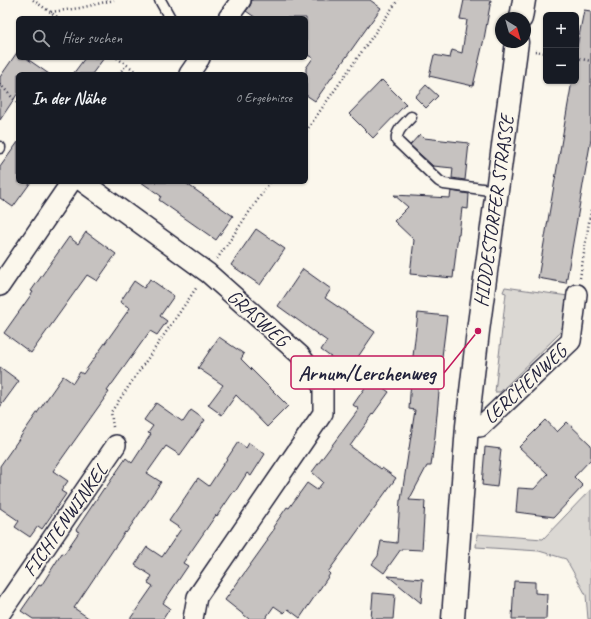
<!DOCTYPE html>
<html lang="de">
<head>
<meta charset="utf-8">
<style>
  body { margin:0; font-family:Caveat,sans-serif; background:#20242c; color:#f1f3f6 }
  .controls { position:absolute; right:12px; top:12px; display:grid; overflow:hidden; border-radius:6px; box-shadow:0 1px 3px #0004 }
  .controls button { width:36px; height:36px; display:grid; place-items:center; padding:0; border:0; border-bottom:1px solid #363941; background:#171b24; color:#f1f3f6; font:20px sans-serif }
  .compass { position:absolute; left:495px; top:12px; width:36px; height:36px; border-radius:50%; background:#171b24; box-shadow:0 1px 3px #0004; rotate:143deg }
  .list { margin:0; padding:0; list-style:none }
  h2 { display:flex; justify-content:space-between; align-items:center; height:52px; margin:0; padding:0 16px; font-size:17px }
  h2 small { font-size:13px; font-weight:400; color:#9ea1a6 }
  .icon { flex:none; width:22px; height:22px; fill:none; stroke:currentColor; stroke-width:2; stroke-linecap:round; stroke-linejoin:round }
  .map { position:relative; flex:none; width:591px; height:619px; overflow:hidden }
  .search { position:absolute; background:#171b24; box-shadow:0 1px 3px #0004; left:16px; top:16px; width:292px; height:44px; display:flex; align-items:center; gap:10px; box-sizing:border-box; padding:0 14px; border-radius:6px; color:#9ea1a6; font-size:15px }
  .panel { position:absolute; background:#171b24; box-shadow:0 1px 3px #0004; left:16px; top:72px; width:292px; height:112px; border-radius:6px }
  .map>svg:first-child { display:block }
  .green { fill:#dbd8d3; stroke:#7e7d87 }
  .building { fill:#c6c2c0; stroke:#22223b }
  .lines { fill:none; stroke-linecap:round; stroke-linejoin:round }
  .lane-casing { stroke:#22223b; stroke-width:13 }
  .street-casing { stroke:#22223b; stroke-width:22 }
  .secondary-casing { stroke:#22223b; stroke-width:25 }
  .path { stroke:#22223b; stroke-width:2.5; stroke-dasharray:1 3; stroke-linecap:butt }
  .lane { stroke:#fbf7ec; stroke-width:10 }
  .street { stroke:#fbf7ec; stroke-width:19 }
  .secondary { stroke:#fbf7ec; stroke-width:22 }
  .labels { text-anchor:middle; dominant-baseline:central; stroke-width:3; stroke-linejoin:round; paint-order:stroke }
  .street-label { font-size:20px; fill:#22223b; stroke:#fbf7ec }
  .leader { fill:none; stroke:#c2185b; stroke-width:1.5 }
  .callout-dot { fill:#c2185b; stroke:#fbf7ec; stroke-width:1.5 }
  .callout { fill:#fbf7ec; stroke:#c2185b; stroke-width:1.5 }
  .callout-label { font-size:21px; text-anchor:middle; font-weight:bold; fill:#22223b }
</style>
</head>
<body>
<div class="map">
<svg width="591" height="619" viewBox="0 0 591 619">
  <rect width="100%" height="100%" fill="#fbf7ec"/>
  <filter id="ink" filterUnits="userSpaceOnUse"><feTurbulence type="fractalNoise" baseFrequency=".025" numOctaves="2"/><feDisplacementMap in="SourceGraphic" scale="8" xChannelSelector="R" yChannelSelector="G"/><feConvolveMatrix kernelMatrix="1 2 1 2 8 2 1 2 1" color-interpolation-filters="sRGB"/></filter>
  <g filter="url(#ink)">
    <g class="green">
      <path d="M 505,287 L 575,297 L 564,324 L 559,334 L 500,392 L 495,392 L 506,293 L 503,292 Z"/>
      <path d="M 591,489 L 591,619 L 588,619 L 586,595 L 566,559 L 539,551 L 476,547 L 477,534 L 543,539 Z"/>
    </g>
    <g class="building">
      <path d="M 252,0 L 370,0 L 381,8 L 315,101 L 306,95 L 306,68 L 313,58 L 306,54 L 306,18 L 256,18 L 246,11 L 250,6 Z"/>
      <path d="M 464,0 L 491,0 L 484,39 L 473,86 L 429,76 L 434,55 L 450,58 L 452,50 L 462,53 L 467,20 L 460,19 Z"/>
      <path d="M 584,10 L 591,11 L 591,139 L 566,283 L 538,278 L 572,81 L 576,81 L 576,52 Z"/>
      <path d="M 18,51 L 18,58 L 26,58 L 49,74 L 18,74 L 18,93 L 0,120 L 0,77 Z"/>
      <path d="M 85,58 L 104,58 L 92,74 L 73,74 Z"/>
      <path d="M 382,80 L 406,104 L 373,138 L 349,114 Z"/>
      <path d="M 426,85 L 438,96 L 426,108 L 415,97 Z"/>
      <path d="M 420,134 L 424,138 L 469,143 L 465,180 L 452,178 L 453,168 L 433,166 L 410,145 Z"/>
      <path d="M 18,142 L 18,182 L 31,182 L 13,207 L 0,198 L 0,167 Z"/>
      <path d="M 141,182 L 184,182 L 233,216 L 216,240 L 159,200 L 161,196 Z"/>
      <path d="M 451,191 L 469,194 L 468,209 L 462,208 L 459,234 L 458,234 L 453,278 L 410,274 L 414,240 L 394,221 L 408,207 L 394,195 L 450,198 Z"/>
      <path d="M 256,229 L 285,249 L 260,285 L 231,265 Z"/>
      <path d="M 86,232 L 116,254 L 97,281 L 87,275 L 31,353 L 4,333 L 33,292 L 31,291 L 69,237 L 78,244 Z"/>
      <path d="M 303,269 L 331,289 L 325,298 L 375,332 L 349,370 L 321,350 L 327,341 L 278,306 Z"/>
      <path d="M 150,279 L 174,296 L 160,316 L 167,321 L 157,335 L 150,331 L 107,391 L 109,392 L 53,471 L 68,481 L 61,491 L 66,494 L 42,529 L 38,526 L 30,537 L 15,527 L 19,521 L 0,508 L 0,466 L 63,376 L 73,383 L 80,372 L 83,374 L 130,308 L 120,302 L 134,281 L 144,288 Z"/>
      <path d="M 418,313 L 447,316 L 439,381 L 440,381 L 435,436 L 431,466 L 427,466 L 409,500 L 425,501 L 422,550 L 401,549 L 384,573 L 372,564 L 378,556 L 381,541 L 397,543 L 400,500 L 401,500 L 415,410 L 409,409 L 412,365 Z"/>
      <path d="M 219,337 L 244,354 L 241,359 L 288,406 L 267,427 L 236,395 L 222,415 L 208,405 L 223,385 L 198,368 Z"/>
      <path d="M 0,367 L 19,381 L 0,407 Z"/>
      <path d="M 371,379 L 389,392 L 350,446 L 381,469 L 382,468 L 396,478 L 328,572 L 330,574 L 300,618 L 288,609 L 284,613 L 274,606 L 265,619 L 249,619 L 225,600 L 268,540 L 267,539 L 275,528 L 273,527 L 287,507 L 289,508 L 307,483 L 317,490 L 323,482 L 312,472 L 359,409 L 353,405 Z"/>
      <path d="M 156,403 L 183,422 L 191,410 L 205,420 L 180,455 L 166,446 L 147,473 L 161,482 L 126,533 L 125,532 L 74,608 L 90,619 L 33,619 L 21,611 L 39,585 L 41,586 L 62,553 L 64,554 L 79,532 L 76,530 L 104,488 L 105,489 L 126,458 L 132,463 L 151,434 L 148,433 L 153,426 L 144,420 Z"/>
      <path d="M 546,420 L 557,432 L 567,422 L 591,445 L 591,459 L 574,477 L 583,486 L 554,517 L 516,512 L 518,488 L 534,489 L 548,474 L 519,447 Z"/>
      <path d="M 238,442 L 246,448 L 249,443 L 265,454 L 251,476 L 247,473 L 235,492 L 234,491 L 217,516 L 216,515 L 183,563 L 188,566 L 163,603 L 170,608 L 163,619 L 130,619 L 153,586 L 148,583 L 152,576 L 135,565 L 147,547 L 162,557 L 181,529 L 169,521 L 198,478 L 209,486 Z"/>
      <path d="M 485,447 L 501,449 L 497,487 L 482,485 Z"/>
      <path d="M 388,576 L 423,579 L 421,603 Z"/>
      <path d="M 514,581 L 535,582 L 535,593 L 547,594 L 546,619 L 512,619 Z"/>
      <path d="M 373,593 L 395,595 L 393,619 L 371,619 Z"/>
    </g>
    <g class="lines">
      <g class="lane-casing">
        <g id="lane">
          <path d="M 160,0 L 170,18"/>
          <path d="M 411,117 C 405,124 395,131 397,141 L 439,181 L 444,184 L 497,191"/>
          <path d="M 0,148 L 0,147"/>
        </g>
      </g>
      <g class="street-casing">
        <g id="street">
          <path d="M 228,18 L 241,0"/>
          <path d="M 189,74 L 200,58"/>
          <path d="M 83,182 L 208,273 L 300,355 L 323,387 L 323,413 L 197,597 L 193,619"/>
          <path d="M 0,286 L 71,182"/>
          <path d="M 467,426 L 480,427 L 571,341 L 577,294"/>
          <path d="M 0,614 L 116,445"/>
        </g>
      </g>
      <g class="secondary-casing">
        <g id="secondary">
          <path d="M 521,18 L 524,0"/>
          <path d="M 453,619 L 467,426 L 478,331 L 517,42"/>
        </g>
      </g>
      <g class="path">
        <path d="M 33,0 L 59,18"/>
        <path d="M 51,12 L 80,8 L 114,0"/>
        <path d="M 535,51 L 546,53"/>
        <path d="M 117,58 L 140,74"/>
        <path d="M 576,58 L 591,61"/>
        <path d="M 119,74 L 126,65"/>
        <path d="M 0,84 L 18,104"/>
        <path d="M 306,131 L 398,0"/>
        <path d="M 217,259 L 270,182"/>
        <path d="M 580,278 L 591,210"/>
        <path d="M 113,427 L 111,412 L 197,287"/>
      </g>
      <use href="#lane" class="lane"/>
      <use href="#street" class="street"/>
      <use href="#secondary" class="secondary"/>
    </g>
  </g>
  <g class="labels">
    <g class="street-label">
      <text transform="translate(494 211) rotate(-82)">HIDDESTORFER STRASSE</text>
      <text transform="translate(258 318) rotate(42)">GRASWEG</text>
      <text transform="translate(525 384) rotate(-43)">LERCHENWEG</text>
      <text transform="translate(65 520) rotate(-55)">FICHTENWINKEL</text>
    </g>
  </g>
  <path class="leader" d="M478 331L444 373"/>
  <circle class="callout-dot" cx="478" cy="331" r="4"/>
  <rect class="callout" x="291" y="356" width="153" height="33" rx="4"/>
  <g class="callout-label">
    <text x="367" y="380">Arnum/Lerchenweg</text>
  </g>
</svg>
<div class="controls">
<button>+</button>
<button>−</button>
</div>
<svg class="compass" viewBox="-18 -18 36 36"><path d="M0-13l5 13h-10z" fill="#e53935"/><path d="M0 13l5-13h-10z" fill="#9ea1a6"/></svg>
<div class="search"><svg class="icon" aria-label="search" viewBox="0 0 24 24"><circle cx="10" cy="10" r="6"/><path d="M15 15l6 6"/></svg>Hier suchen</div>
<section class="panel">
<h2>In der Nähe<small>0 Ergebnisse</small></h2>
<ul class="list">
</ul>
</section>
</div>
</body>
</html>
